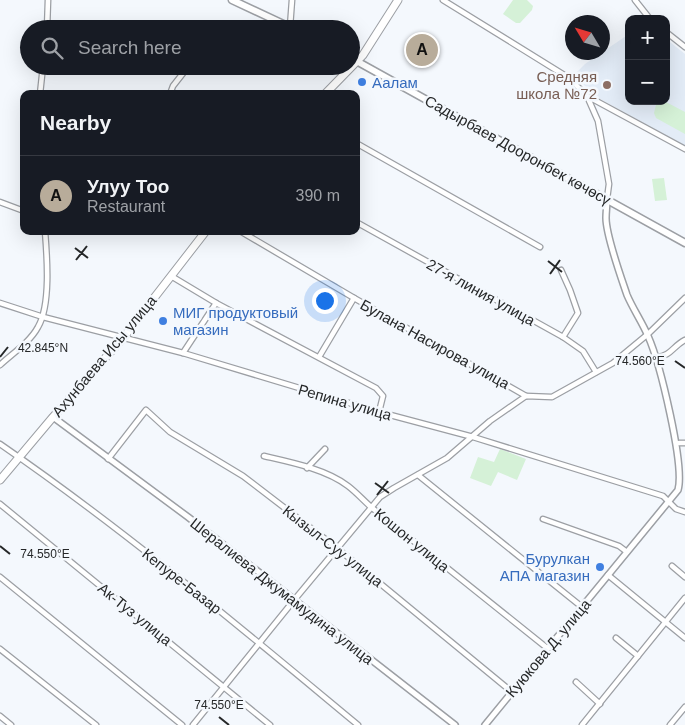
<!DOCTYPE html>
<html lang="en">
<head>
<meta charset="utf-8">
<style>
  body { margin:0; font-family:Arial,sans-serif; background:#20242c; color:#f1f3f6 }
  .controls { position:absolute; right:15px; top:15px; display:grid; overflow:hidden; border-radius:10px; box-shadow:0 5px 20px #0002 }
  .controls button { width:45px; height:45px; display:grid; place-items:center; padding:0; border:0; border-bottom:1px solid #363941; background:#171b24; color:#f1f3f6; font:25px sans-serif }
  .compass { position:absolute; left:565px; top:15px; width:45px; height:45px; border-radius:50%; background:#171b24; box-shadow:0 5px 20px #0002; rotate:308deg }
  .you { position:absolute; left:324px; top:300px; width:18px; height:18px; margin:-12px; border:4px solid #fff; border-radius:50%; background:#1a73e8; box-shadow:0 0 0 8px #1a73e833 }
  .badge { display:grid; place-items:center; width:32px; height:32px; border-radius:50%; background:#b8ac9a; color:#111; font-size:16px; font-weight:700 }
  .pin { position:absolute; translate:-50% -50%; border:2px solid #fff; box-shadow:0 1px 5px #0006 }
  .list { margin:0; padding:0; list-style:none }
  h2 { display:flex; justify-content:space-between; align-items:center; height:65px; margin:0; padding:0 20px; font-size:21px }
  h2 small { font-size:16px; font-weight:400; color:#9ea1a6 }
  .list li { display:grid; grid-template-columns:32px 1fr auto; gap:15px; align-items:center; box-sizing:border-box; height:80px; padding:0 20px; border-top:1px solid #363941 }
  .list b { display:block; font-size:19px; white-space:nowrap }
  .list p { margin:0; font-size:16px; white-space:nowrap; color:#9ea1a6 }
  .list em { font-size:16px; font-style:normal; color:#9ea1a6 }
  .icon { flex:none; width:28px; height:28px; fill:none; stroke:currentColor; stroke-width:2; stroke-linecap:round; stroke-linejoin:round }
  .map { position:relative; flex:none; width:685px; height:725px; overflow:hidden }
  .search { position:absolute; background:#171b24; box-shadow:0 5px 20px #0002; left:20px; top:20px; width:340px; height:55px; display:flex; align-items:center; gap:12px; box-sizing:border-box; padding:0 18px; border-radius:28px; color:#9ea1a6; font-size:19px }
  .panel { position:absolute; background:#171b24; box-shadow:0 5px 20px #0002; left:20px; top:90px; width:340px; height:145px; border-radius:10px }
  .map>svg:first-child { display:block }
  .built { fill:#e3ecf7 }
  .green { fill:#d5f1d7 }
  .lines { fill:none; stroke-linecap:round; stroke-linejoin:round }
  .minor-casing { stroke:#9c9fa4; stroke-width:7 }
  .tertiary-casing { stroke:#9c9fa4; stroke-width:8 }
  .secondary-casing { stroke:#9c9fa4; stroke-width:9 }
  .primary-casing { stroke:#9c9fa4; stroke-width:9 }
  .minor { stroke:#fff; stroke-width:4.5 }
  .tertiary { stroke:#fff; stroke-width:5 }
  .secondary { stroke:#fff; stroke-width:6 }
  .primary { stroke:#fff; stroke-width:7 }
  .ticks { fill:none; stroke:#262829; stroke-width:2 }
  .shop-dot { fill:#3f7fe0; stroke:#f4f8fd; stroke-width:2 }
  .education-dot { fill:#8d6e63; stroke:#f4f8fd; stroke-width:2 }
  .labels { text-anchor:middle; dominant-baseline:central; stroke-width:5; stroke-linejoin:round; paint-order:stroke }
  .education-label { font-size:15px; fill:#785e54; stroke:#f4f8fd; text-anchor:end }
  .shop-label { font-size:15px; fill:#366cbe; stroke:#f4f8fd; text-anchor:start }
  .street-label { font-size:15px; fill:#262829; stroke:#f4f8fd }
  .ticks-label { font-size:12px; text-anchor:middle; fill:#262829; stroke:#f4f8fd; stroke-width:5; stroke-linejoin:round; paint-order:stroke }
</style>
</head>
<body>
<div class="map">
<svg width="685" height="725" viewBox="0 0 685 725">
  <rect width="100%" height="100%" fill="#f4f8fd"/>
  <path class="built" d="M 629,34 L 629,101 L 666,101 L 666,39 L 685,54 L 685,146 L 595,96 L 574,75 L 585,64 Z"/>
  <g class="green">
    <path d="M 513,0 L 527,0 L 533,6 L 532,10 L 520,23 L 516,23 L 503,14 Z"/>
    <path d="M 664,101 L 685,112 L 685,134 L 656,118 L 654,113 L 656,105 Z"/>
    <path d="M 664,178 L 667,200 L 655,201 L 652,179 Z"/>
    <path d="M 500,449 L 526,459 L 517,480 L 498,472 L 491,486 L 470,478 L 478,457 L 494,462 Z"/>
  </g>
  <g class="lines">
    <g class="minor-casing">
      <g id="minor">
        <path d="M 443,0 L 569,78 L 587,96 L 685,149"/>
        <path d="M 635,0 L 650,19"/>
        <path d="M 290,27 L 292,0"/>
        <path d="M 47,29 L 48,0"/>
        <path d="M 666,32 L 685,47"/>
        <path d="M 40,94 L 43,66"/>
        <path d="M 170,94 L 173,86 L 184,72"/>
        <path d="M 587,96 L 598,121 L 609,184 L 607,199"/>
        <path d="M 356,143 L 540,247"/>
        <path d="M 0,202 L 24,211"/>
        <path d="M 356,222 L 563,337 L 583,351 L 596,372"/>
        <path d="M 240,231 L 354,298 L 526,396"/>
        <path d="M 561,270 L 570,290 L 578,313 L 563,337"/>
        <path d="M 171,276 L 216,303 L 376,388 L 383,396 L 379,412"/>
        <path d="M 0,303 L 43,317 L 183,353 L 379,412 L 473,437 L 663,496 L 676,509 L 685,512"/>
        <path d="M 183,353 L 216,303"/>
        <path d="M 319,357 L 354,298"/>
        <path d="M 657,357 C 671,356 673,346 685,340"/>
        <path d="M 0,365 C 13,353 30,342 38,327 C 51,305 47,256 45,231"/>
        <path d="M 679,443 L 685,443"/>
        <path d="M 0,444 C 125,530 241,628 358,725"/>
        <path d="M 264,456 C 290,462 326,469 348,486 C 356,492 363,500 371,507 L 547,648"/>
        <path d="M 108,459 L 146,410 L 170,432 L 243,476 L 337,548 L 512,692"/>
        <path d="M 307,468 L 325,449"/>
        <path d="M 418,475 L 582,607"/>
        <path d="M 0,504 L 270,725"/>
        <path d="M 543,519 L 619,546 L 627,552"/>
        <path d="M 672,566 L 685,577"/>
        <path d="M 608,575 L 685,638"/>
        <path d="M 0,577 L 182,725"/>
        <path d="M 616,638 L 638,656"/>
        <path d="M 0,649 L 96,725"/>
        <path d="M 576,682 L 600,704"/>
        <path d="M 0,716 L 11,725"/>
        <path d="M 193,725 L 295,599 L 380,497 L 394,488 L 447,458 L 490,421 L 526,396 L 552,397 L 613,363 L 648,334 L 685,298"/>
        <path d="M 582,725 L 685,598"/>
        <path d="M 670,725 L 685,707"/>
      </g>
    </g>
    <g class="tertiary-casing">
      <g id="tertiary">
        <path d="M 53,417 L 188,517 L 455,725"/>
        <path d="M 485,725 L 678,490 C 685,466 660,363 648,336 C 642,322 633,309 627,295 C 621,277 606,236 606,218 C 606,212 607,205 607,199"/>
      </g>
    </g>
    <g class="secondary-casing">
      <g id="secondary">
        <path d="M 232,0 L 294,29"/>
        <path d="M 351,58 L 685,243"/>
      </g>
    </g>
    <g class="primary-casing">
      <g id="primary">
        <path d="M 325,94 L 363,55 L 398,0"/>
        <path d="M 0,480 L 53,417 L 123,338 L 206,231"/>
      </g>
    </g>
    <use href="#minor" class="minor"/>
    <use href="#tertiary" class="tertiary"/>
    <use href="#secondary" class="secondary"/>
    <use href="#primary" class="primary"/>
  </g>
  <path class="ticks" d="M 75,248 L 88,258M 76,260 L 87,246M 548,261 L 562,272M 550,274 L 560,260M 0,357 L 8,347M 675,361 L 685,368M 375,483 L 389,493M 377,495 L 388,481M 0,546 L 10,554M 219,717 L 229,725"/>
  <g class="shop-dot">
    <circle cx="362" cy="82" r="5"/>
    <circle cx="163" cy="321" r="5"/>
    <circle cx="600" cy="567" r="5"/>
  </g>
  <circle class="education-dot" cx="607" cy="85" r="5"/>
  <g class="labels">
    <g class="education-label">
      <text x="597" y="76">Средняя<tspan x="597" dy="17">школа №72</tspan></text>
    </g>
    <g class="shop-label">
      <text x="372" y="82">Аалам</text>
      <text x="173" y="312">МИГ продуктовый<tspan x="173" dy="17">магазин</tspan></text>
      <text x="590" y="558" text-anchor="end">Бурулкан<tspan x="590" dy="17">АПА магазин</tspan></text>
    </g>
    <g class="street-label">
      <text transform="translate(518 150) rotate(29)">Садырбаев Дооронбек көчөсү</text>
      <text transform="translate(481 292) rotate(29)">27-я линия улица</text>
      <text transform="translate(435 344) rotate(29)">Булана Насирова улица</text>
      <text transform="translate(104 356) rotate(-50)">Ахунбаева Исы улица</text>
      <text transform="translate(345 402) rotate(16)">Репина улица</text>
      <text transform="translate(412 540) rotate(39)">Кошон улица</text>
      <text transform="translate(333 546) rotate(38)">Кызыл-Суу улица</text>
      <text transform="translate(182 581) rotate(38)">Кепуре-Базар</text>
      <text transform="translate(282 591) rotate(38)">Шералиева Джумамудина улица</text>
      <text transform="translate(135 614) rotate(39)">Ак-Туз улица</text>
      <text transform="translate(548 648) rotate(-50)">Куюкова Д. улица</text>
    </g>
  </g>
  <g class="ticks-label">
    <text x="43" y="352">42.845°N</text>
    <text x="640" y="365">74.560°E</text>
    <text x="45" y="558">74.550°E</text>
    <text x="219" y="709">74.550°E</text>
  </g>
</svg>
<div class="controls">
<button>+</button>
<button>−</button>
</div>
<svg class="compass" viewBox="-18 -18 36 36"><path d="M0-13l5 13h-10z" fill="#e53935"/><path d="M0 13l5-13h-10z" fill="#9ea1a6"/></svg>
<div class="you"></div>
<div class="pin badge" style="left:422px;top:50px">A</div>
<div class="search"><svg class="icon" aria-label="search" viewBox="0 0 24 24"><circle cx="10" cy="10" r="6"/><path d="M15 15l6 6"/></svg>Search here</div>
<section class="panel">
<h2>Nearby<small></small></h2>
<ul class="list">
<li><span class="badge">A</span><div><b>Улуу Тоо</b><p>Restaurant</p></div><em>390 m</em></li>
</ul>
</section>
</div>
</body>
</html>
